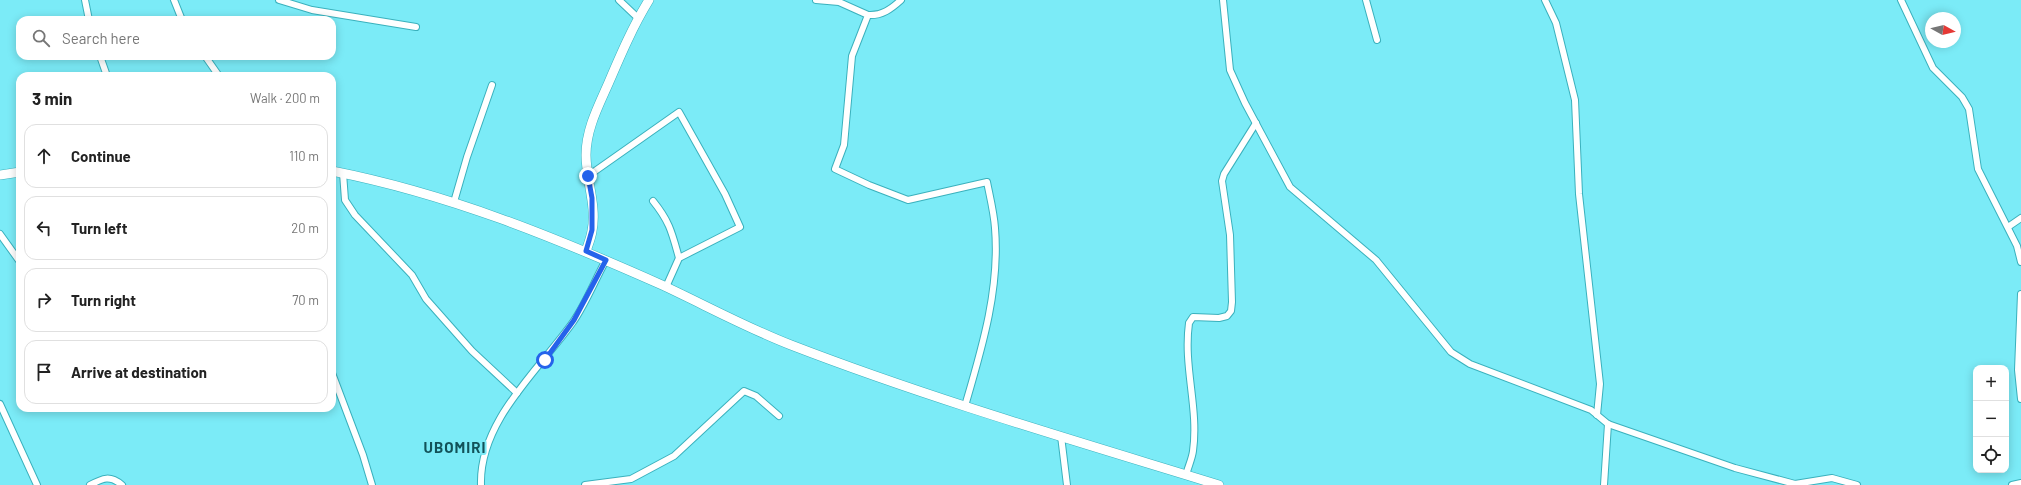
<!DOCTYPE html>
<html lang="en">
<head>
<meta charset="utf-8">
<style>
  body { margin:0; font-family:Barlow,sans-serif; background:#f6f6f6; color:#222 }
  .controls { position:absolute; right:12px; bottom:12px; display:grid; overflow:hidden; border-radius:8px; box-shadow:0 2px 10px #0003 }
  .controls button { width:36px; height:36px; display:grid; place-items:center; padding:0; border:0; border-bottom:1px solid #e0e0e0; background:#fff; color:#222; font:20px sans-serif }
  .compass { position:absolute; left:1925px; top:12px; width:36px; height:36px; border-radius:50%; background:#fff; box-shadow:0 2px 10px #0003; rotate:98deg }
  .stop { position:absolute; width:12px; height:12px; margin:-9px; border:3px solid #2563eb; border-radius:50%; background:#fff }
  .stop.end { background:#2563eb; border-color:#fff; box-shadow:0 1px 4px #0008 }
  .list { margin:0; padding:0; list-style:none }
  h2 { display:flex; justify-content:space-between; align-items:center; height:52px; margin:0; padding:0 16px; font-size:17px }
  h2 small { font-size:13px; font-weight:400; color:#767676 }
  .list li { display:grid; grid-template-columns:26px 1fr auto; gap:12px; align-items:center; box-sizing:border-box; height:64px; margin:0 8px 8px; padding:0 8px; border:1px solid #e0e0e0; border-radius:12px }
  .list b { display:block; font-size:15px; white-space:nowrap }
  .list em { font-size:13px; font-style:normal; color:#767676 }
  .icon { flex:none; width:22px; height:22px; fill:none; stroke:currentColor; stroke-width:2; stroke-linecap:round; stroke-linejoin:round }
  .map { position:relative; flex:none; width:2021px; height:485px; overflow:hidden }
  .search { position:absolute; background:#fff; box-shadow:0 2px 10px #0003; left:16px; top:16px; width:320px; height:44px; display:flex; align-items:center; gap:10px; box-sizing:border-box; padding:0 14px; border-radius:12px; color:#767676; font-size:15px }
  .panel { position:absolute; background:#fff; box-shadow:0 2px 10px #0003; left:16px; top:72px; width:320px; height:340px; border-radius:12px }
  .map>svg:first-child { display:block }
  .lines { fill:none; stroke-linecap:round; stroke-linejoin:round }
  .street-casing { stroke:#3ab1bd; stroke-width:8 }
  .secondary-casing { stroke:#3ab1bd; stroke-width:10 }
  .street { stroke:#fff; stroke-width:6 }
  .secondary { stroke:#fff; stroke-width:9 }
  .route { stroke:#2563eb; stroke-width:5 }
  .labels { text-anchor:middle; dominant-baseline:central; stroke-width:4; stroke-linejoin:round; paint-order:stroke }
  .district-label { font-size:15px; font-weight:bold; letter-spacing:1px; fill:#125259; stroke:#7bebf7 }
</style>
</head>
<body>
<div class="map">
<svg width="2021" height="485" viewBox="0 0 2021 485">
  <rect width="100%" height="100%" fill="#7bebf7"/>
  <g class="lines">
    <g class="street-casing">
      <g id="street">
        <path d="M 85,0 L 89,20"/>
        <path d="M 174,0 L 182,20"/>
        <path d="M 279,0 L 312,10 L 416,27"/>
        <path d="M 619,0 L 638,18"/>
        <path d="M 816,0 L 839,2 L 868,15 L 852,56 L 844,145 L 835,169 L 869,185 L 908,200 L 987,182 C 990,197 994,213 995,228 C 1000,289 982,348 965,406"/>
        <path d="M 1223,0 L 1230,70 L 1245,103 L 1290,187 L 1376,260 L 1451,352 L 1470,364 L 1591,410 L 1608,424 L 1735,468 L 1795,484 L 1832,478 L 1857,485"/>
        <path d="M 1366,0 L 1377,40"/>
        <path d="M 1545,0 L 1556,23 L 1575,100 L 1579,194 L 1600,384 L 1597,415"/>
        <path d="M 1901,0 L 1933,68 L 1962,97 L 1969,109 L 1978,169 L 2017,246 L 2021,262"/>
        <path d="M 868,15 C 882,16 891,9 901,0"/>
        <path d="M 100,56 L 107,76"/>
        <path d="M 205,56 L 219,76"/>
        <path d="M 343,173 L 345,200 L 355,215 L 412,275 L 426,299 L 472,351 L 517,393"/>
        <path d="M 588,176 L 679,112 L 725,194 L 740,227 L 679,258 L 666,287"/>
        <path d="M 653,201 C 670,222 672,233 679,258"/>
        <path d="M 454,202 L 467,157 L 492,85"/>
        <path d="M 2008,227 L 2021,218"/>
        <path d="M 0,234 L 20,262"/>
        <path d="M 2021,294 L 2018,370 L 2021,399"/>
        <path d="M 332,373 L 363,455 L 372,485"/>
        <path d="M 0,404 L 37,485"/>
        <path d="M 1061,436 L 1067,485"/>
        <path d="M 1186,475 C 1188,467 1192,459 1193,451 C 1199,408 1183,367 1189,323 L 1193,317 L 1219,318 L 1227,316 L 1231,311 L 1232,302 L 1230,235 L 1222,181 L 1224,174 L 1256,123"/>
        <path d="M 90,485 C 103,478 110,475 122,485"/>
        <path d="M 481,485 C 479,421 539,370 573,322 C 586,303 595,280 606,260"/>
        <path d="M 585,485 L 631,479 L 674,456 L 744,391 L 756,396 L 779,416"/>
        <path d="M 1604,485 L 1608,424"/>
        <path d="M 2012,485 L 2021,483"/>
      </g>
    </g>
    <g class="secondary-casing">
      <g id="secondary">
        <path d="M 332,171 C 449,194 554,237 662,285 C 705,305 747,328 791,345 C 931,399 1076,441 1219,485"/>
        <path d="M 0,175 L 20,172"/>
        <path d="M 586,251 C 588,245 591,238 592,231 C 597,206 586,180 586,155 C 586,129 599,105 609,82 C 621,54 633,26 649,0"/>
      </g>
    </g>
    <use href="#street" class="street"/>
    <use href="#secondary" class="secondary"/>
  </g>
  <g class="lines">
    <path class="route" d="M 545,360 L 574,320 L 606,260 L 586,251 L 592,230 L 592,198 L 588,176"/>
  </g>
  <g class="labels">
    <g class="district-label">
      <text x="455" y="447">UBOMIRI</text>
    </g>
  </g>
</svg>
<div class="controls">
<button>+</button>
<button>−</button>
<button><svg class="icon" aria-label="locate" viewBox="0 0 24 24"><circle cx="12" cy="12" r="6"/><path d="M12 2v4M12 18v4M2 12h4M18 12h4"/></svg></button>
</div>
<svg class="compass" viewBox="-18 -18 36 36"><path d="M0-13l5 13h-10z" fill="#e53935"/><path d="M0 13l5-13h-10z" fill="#767676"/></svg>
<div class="stop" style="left:545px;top:360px"></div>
<div class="stop end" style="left:588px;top:176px"></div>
<div class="search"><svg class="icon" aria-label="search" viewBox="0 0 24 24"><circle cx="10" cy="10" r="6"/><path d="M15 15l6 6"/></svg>Search here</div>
<section class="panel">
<h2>3 min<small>Walk · 200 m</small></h2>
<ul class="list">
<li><svg class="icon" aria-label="ahead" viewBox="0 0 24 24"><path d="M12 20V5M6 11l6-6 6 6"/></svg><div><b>Continue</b></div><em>110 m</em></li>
<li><svg class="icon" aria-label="left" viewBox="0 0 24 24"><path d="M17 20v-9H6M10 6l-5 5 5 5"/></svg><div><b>Turn left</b></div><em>20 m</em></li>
<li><svg class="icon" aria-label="right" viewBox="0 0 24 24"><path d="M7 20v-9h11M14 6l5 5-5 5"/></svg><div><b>Turn right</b></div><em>70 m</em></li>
<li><svg class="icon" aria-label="arrive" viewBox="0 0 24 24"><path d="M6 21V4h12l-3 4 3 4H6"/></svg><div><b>Arrive at destination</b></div></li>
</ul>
</section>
</div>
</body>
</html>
